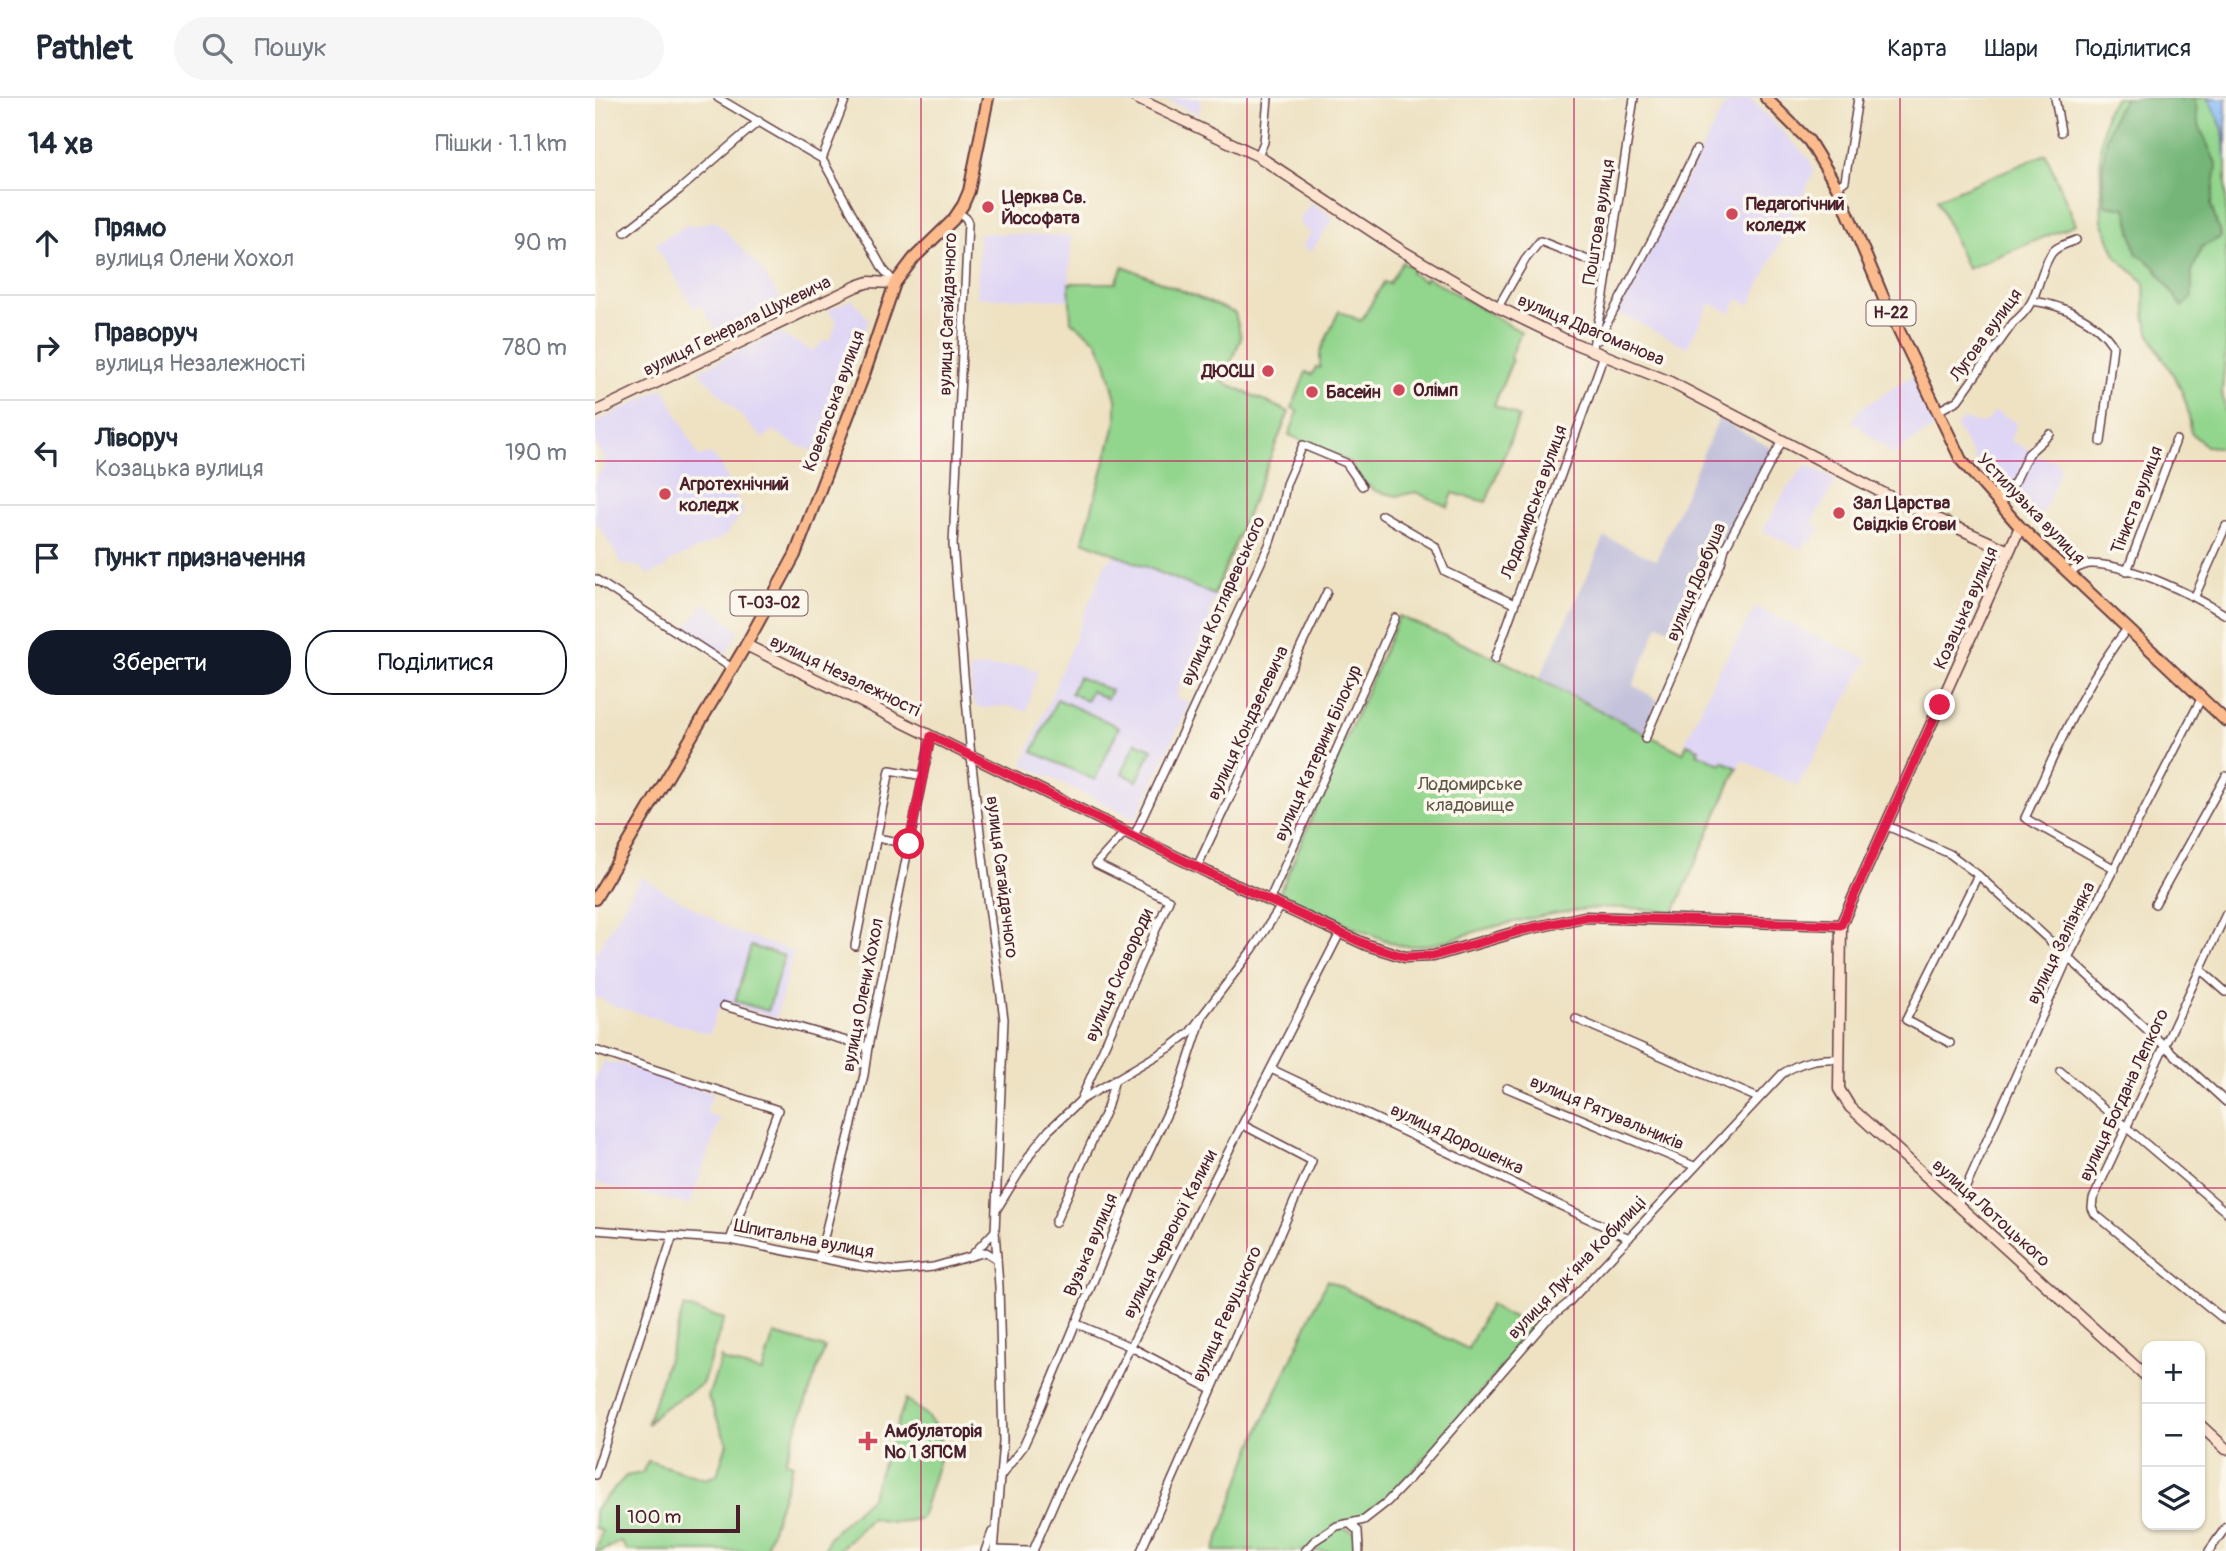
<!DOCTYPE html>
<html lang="uk">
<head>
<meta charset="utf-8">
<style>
  body { margin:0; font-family:Pangolin,sans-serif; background:#f6f6f7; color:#1f2937 }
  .controls { position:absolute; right:21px; bottom:21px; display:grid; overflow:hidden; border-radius:14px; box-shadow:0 2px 5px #0004 }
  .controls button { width:63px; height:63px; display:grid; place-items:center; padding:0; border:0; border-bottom:2px solid #e0e1e3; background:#fff; color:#1f2937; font:35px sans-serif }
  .scale { position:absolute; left:21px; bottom:18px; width:124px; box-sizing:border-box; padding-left:7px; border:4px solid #4a1f2b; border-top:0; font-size:19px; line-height:24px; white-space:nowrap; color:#4a1f2b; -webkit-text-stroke:5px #fbf7ec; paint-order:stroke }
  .stop { position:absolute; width:21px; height:21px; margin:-16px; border:5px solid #e11d48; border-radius:50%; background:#fff }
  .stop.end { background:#e11d48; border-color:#fff; box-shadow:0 2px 7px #0008 }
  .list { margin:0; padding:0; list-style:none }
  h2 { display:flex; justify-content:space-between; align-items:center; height:91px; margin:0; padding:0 28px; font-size:30px }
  h2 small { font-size:23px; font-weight:400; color:#747a83 }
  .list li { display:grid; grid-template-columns:46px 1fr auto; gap:21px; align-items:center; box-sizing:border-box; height:105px; padding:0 28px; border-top:2px solid #e0e1e3 }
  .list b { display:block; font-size:26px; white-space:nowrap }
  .list p { margin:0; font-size:23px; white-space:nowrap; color:#747a83 }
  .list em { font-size:23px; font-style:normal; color:#747a83 }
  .actions { display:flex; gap:14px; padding:21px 28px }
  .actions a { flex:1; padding:16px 0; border:2px solid #111827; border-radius:28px; text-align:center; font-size:24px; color:#111827 }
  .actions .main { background:#111827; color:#fff }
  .icon { flex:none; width:38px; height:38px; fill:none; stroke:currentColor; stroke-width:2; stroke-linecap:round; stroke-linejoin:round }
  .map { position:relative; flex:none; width:1631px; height:1453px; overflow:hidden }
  header { display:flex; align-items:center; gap:42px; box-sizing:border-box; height:98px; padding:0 35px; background:#fff; border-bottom:2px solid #e0e1e3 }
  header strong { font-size:33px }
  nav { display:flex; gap:38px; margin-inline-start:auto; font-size:24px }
  .search { width:490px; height:63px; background:#f6f6f7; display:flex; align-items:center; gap:18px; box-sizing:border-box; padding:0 24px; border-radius:38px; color:#747a83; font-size:26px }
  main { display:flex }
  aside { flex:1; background:#fff }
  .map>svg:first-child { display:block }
  .built { fill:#dfd5f5 }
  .industrial { fill:#c3c1db }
  .green { fill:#92d58d; stroke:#6e7a5c; stroke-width:2 }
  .forest { fill:#75b678; stroke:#606a52; stroke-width:2 }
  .water { fill:#87bcf5; stroke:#686e90; stroke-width:2 }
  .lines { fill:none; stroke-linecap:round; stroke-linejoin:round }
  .street-casing { stroke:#633c42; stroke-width:10 }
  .secondary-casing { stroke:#633c42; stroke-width:13 }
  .primary-casing { stroke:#633c42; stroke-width:14 }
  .street { stroke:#fff; stroke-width:7 }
  .secondary { stroke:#fde4d1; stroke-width:10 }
  .primary { stroke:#fbbb8c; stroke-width:10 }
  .route { stroke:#e11d48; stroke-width:9 }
  .grid { fill:none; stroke:#c2185b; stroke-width:2; stroke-opacity:0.55 }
  .poi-dot { fill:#d1495b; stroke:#fbf7ec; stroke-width:2.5 }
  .labels { text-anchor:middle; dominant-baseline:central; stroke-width:7; stroke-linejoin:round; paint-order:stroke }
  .shield { fill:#fbf7ec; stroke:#7f6065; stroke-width:2 }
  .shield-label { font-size:16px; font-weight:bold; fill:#4a1f2b }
  .poi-label { font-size:18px; font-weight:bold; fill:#4a1f2b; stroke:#fbf7ec; text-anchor:start }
  .street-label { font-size:18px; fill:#4a1f2b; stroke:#fbf7ec }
  .park-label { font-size:18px; fill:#605648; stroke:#fbf7ec }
</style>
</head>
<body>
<header>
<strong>Pathlet</strong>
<div class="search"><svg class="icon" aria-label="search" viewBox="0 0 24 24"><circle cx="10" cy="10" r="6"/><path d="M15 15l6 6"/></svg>Пошук</div>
<nav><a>Карта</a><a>Шари</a><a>Поділитися</a></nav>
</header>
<main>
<aside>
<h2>14 хв<small>Пішки · 1.1 km</small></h2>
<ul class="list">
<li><svg class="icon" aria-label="ahead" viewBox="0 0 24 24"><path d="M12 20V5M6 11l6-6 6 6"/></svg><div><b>Прямо</b><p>вулиця Олени Хохол</p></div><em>90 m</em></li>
<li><svg class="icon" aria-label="right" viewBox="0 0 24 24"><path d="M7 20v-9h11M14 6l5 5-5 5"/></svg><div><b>Праворуч</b><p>вулиця Незалежності</p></div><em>780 m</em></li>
<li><svg class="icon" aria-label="left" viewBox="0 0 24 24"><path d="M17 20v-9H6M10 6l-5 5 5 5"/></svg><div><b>Ліворуч</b><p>Козацька вулиця</p></div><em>190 m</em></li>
<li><svg class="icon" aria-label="arrive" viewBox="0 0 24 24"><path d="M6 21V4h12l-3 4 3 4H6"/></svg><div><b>Пункт призначення</b></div></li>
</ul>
<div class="actions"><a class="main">Зберегти</a><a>Поділитися</a></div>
</aside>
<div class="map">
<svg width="1631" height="1453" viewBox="0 0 1631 1453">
  <rect width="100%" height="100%" fill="#fbf7ec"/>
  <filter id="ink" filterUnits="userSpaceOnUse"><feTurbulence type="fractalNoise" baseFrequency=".0143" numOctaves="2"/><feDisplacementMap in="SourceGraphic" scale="14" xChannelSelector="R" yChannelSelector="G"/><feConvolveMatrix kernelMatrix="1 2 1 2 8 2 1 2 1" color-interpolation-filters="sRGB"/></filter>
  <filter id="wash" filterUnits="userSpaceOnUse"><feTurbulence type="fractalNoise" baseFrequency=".00686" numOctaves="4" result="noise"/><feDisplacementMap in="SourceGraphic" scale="28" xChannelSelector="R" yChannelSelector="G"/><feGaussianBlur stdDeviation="1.57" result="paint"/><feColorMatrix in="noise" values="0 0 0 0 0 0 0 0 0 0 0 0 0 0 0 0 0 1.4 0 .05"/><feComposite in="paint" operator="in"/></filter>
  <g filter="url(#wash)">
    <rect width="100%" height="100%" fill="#eee2c3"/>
    <g class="built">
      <path d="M 569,0 L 606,0 L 604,17 L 569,1 Z"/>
      <path d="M 1133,0 L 1155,0 L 1215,62 L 1219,74 L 1155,207 L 1143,201 L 1136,215 L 1115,205 L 1092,249 L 1023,215 Z"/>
      <path d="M 716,104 L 739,120 L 716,154 L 708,148 L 716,135 L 706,128 L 704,122 Z"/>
      <path d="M 121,123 L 165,170 L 191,209 L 126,242 L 106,207 L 99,211 L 60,146 L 94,126 L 96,128 Z"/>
      <path d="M 384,135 L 476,138 L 474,202 L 382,199 Z"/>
      <path d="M 257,201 L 274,222 L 248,290 L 246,290 L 239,317 L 232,316 L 226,335 L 228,344 L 225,354 L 203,348 L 178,332 L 168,341 L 103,273 L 183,235 L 218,253 L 228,243 L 236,242 L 242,222 L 232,213 Z"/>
      <path d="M 1318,277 L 1341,328 L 1308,349 L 1300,358 L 1257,323 L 1264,312 Z"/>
      <path d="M 69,290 L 104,360 L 112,356 L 118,358 L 124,364 L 149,414 L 129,439 L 74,464 L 70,470 L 53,477 L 46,469 L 27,466 L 0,422 L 0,379 L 5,375 L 11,364 L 0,345 L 0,325 Z"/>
      <path d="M 1400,313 L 1422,325 L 1415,343 L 1431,350 L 1438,357 L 1462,363 L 1465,371 L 1454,403 L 1444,421 L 1439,421 L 1405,390 L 1385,369 L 1361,329 L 1368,321 L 1385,326 L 1393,322 Z"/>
      <path d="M 1212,366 L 1241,383 L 1217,425 L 1225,430 L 1217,445 L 1212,443 L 1207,452 L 1168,433 L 1190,393 Z"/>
      <path d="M 522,456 L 621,498 L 614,514 L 616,516 L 581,599 L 595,605 L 541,721 L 428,666 L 511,464 Z"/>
      <path d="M 110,504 L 144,533 L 131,556 L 127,557 L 89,533 Z"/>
      <path d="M 1161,509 L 1273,562 L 1203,688 L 1147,662 L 1142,670 L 1128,663 L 1126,666 L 1102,654 L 1103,651 L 1090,645 L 1120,579 Z"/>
      <path d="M 427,568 L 443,572 L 432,613 L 413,608 L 383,610 L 377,600 L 375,570 Z"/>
      <path d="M 46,779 L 140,834 L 199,854 L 181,920 L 130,905 L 122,913 L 115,936 L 19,908 L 0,898 L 0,856 Z"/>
      <path d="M 8,963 L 21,966 L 23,965 L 118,995 L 111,1015 L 125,1021 L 95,1107 L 0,1085 L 0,981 Z"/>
    </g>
    <path class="industrial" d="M 1124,320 L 1179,352 L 1117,464 L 1119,465 L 1097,506 L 1101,509 L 1089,538 L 1064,526 L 1038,587 L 1063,602 L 1049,635 L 944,581 L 1010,439 L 1061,462 Z"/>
    <g class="green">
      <path d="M 1521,0 L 1613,0 L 1628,31 L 1631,63 L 1631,252 L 1627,294 L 1631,318 L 1631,350 L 1611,348 L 1596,335 C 1593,285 1572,275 1554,234 C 1548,219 1550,199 1549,184 L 1522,160 L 1507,123 L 1505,52 L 1511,13 Z"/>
      <path d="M 1451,56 L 1481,126 L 1372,171 L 1342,101 Z"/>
      <path d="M 807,164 L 818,171 L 816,175 L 829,183 L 832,179 L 926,234 L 915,260 L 917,263 L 899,307 L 924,319 L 891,404 L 858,395 L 853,409 L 821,394 L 802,398 L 781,393 L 768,384 L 753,363 L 694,337 L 703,313 L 697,310 L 711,274 L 717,277 L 721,269 L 725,270 L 725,254 L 744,213 L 766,223 L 789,184 L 794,186 Z"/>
      <path d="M 528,168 L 640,215 L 646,240 L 628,284 L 694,314 L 619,497 L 488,443 L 521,323 L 521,301 L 511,264 L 502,243 L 476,223 L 474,185 L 521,185 Z"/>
      <path d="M 804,518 L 910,564 L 1088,655 L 1092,646 L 1104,651 L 1102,655 L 1126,666 L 1128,663 L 1142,670 L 1079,814 C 1063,813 1047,810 1031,810 C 987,808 944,818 902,828 C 865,836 840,852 802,847 L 683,798 Z"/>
      <path d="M 483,579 L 516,592 L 512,601 L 496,593 L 491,603 L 476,595 Z"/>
      <path d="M 462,601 L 524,629 L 500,682 L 438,654 Z"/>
      <path d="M 541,644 L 557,651 L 542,683 L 527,675 Z"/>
      <path d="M 156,848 L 189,858 L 173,913 L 140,903 Z"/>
      <path d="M 732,1182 L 873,1251 L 895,1206 L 908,1215 L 943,1227 L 838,1351 L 796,1396 L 765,1419 L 748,1424 L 747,1429 L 761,1434 L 762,1453 L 619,1453 L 658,1346 Z"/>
      <path d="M 89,1209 L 129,1221 L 107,1286 L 64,1313 L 52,1327 Z"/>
      <path d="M 179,1236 L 230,1250 L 190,1363 L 198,1366 L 170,1453 L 32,1453 L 26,1443 L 7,1453 L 1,1453 L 7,1433 L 0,1430 L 0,1411 L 31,1378 L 47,1375 L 53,1363 L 110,1381 L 122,1377 L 132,1345 L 113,1299 L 126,1260 L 129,1263 L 167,1274 Z"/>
      <path d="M 311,1301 L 329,1315 L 345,1333 L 345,1358 L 326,1420 C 307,1425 294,1425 276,1420 L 243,1453 L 229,1453 L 234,1439 L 276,1399 Z"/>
    </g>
    <path class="forest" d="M 1530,0 L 1600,0 L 1603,25 L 1622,68 L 1616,107 L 1626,139 L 1607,149 L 1597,173 L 1597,200 L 1587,209 L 1559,168 L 1541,155 L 1531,110 L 1510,107 C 1505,74 1508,27 1530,0 Z"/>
    <path class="water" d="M 1613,0 L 1631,0 L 1631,63 L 1628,31 Z"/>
  </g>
  <g filter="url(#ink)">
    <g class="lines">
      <g class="street-casing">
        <g id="street">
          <path d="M 123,0 L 227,61 L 288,171 L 300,185"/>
          <path d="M 1460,0 L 1466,34"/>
          <path d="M 663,58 L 669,44 L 673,0"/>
          <path d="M 227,61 L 251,0"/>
          <path d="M 1242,89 L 1250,83 L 1263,0"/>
          <path d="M 363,114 L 371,120 L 373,125 L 358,447 L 376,659 L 393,801 L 409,921 L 400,1133 L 404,1188 L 408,1343 L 399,1453"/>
          <path d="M 30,134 L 84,92 L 164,23"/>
          <path d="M 1438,203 C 1467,207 1502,222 1518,248 L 1506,344"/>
          <path d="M 903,209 L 930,162 L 945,143 L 1013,170"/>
          <path d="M 1003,242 L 1066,125 L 1101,52"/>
          <path d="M 997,252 L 1009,197 L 1039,0"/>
          <path d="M 1343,313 L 1363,302 L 1418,225 C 1446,203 1440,182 1456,156 C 1461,148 1472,146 1481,142"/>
          <path d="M 1400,402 L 1420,384 L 1433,356 L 1455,336"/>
          <path d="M 787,417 L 840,448 L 850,473 L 919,506"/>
          <path d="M 1532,473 L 1581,342"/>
          <path d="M 1473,475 C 1481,471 1489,465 1498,466 C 1540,468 1596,496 1631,517"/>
          <path d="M 0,481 L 137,570"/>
          <path d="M 1600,498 L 1631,428"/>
          <path d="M 900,561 L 1009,257"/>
          <path d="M 1050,641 L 1126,465 L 1130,450 L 1187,343"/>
          <path d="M 1290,727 L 1355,756 L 1383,777 L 1631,1004"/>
          <path d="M 539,738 L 674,447 L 687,408 L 691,386 L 708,347 L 751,365 L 767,388"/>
          <path d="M 282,740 L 314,746"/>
          <path d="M 602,769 L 732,494"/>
          <path d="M 1520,771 L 1430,720 C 1460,657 1488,585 1532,531"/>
          <path d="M 674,803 L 800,520"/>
          <path d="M 1560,806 L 1631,678"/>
          <path d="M 1631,816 L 1498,1101 L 1497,1110 L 1500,1116 L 1631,1223"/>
          <path d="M 260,848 L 295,672 L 328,678"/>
          <path d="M 1605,871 L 1631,894"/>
          <path d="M 129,908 L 273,949"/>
          <path d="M 981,921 L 1163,1000"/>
          <path d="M 1355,945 L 1311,922 L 1383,777"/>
          <path d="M 0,952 L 183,1012 L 135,1142"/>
          <path d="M 676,971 L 1034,1140"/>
          <path d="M 1465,973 L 1631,1114"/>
          <path d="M 912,990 L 1099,1068"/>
          <path d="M 486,1001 L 574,802 L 501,766 L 530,734"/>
          <path d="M 1363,1107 L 1474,858 L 1606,601"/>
          <path d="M 402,1111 L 438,1052 L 454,1032 L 486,1002 L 576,949 L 595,934 L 657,852 L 686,808"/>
          <path d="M 460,1125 L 512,1010 L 520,981"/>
          <path d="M 0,1132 L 135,1142 L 265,1168 L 301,1173 L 338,1169 L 391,1154 L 402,1161"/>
          <path d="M 377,1157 L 400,1133"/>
          <path d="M 224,1160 L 269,977 L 273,949 L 336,638"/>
          <path d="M 480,1225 L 536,1249 L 616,1291"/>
          <path d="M 0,1377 L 78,1137"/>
          <path d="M 405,1379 L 428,1349 L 440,1323 L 537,1090 L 584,990 L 607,920"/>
          <path d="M 755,1426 L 763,1433 L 764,1453"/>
          <path d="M 399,1452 L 434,1453"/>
          <path d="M 390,1453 L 397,1434"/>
          <path d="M 438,1453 L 464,1393 L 600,1119 L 745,835"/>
          <path d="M 546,1453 L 717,1063 L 648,1027"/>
          <path d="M 710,1453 L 719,1443 L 742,1428 L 769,1422 L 792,1404 L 815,1380 L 951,1223 L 973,1205 L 1187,976 C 1206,963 1222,960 1245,961"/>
          <path d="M 1614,1453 L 1631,1429"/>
        </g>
      </g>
      <g class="secondary-casing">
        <g id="secondary">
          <path d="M 541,0 L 663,58 L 804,151 L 903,209 L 971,242 L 1073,283 L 1305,404 L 1414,453"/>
          <path d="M 0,314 L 262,188 L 274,184 L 300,185"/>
          <path d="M 1425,429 L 1246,827 L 1244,991 L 1255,1009 L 1552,1279"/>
          <path d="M 151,547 L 614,775 L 772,847 L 810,859 L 838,858 L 928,832 L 989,819 L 1246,827"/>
          <path d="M 1605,1327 L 1631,1351"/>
        </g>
      </g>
      <g class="primary-casing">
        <g id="primary">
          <path d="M 1171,0 L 1214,43 L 1242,89 L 1289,201 L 1366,362 L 1425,429 L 1631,623"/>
          <path d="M 0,801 L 151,547 L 200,457 L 269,277 L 300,185 L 319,160 L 358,122 L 368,107 L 374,93 L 393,0"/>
        </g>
      </g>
      <use href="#street" class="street"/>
      <use href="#secondary" class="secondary"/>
      <use href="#primary" class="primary"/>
    </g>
  </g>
  <g class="lines" filter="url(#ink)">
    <path class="route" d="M 314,746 L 336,638 L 614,775 L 772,847 L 810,859 L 838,858 L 928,832 L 989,819 L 1246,827 L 1345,607"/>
  </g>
  <path class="grid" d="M 326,0 L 326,1453M 652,0 L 652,1453M 979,0 L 979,1453M 1305,0 L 1305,1453M 0,363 L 1631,363M 0,726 L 1631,726M 0,1090 L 1631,1090"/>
  <g class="poi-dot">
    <circle cx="393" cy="109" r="7"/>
    <circle cx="1137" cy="116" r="7"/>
    <circle cx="673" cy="273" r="7"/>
    <circle cx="804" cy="292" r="7"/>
    <circle cx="717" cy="294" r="7"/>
    <circle cx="70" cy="396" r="7"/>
    <circle cx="1244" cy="415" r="7"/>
    <path d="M269.5 1332.5h7v7h7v7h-7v7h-7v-7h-7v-7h7z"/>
  </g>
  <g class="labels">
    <g class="shield">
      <rect x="1271.5" y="202.5" width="49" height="25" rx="5"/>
      <rect x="135.5" y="492.5" width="77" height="25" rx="5"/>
    </g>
    <g class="shield-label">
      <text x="1296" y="215">Н-22</text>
      <text x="174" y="505">Т-03-02</text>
    </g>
    <g class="poi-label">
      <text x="407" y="99">Церква Св.<tspan x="407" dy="21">Йософата</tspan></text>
      <text x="1151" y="106">Педагогічний<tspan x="1151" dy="21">коледж</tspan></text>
      <text x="659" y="273" text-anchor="end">ДЮСШ</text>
      <text x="818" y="292">Олімп</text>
      <text x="731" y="294">Басейн</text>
      <text x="84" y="386">Агротехнічний<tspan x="84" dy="21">коледж</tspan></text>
      <text x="1258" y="405">Зал Царства<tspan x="1258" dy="21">Свідків Єгови</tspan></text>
      <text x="289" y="1333">Амбулаторія<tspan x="289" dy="21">№ 1 ЗПСМ</tspan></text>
    </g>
    <g class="street-label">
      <text transform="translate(1004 124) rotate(-81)">Поштова вулиця</text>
      <text transform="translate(353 216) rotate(-88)">вулиця Сагайдачного</text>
      <text transform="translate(142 228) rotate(-26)">вулиця Генерала Шухевича</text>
      <text transform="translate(996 232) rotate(23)">вулиця Драгоманова</text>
      <text transform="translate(1391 237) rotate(-54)">Лугова вулиця</text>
      <text transform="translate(239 303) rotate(-70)">Ковельська вулиця</text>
      <text transform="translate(1542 402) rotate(-69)">Тіниста вулиця</text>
      <text transform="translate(939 404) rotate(-70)">Лодомирська вулиця</text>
      <text transform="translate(1436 411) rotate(46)">Устилузька вулиця</text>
      <text transform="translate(1101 484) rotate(-67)">вулиця Довбуша</text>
      <text transform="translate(628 503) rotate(-66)">вулиця Котляревського</text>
      <text transform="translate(1371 510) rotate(-66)">Козацька вулиця</text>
      <text transform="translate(250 578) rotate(26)">вулиця Незалежності</text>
      <text transform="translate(653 625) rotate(-65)">вулиця Кондзелевича</text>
      <text transform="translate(723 655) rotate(-66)">вулиця Катерини Білокур</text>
      <text transform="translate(407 779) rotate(83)">вулиця Сагайдачного</text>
      <text transform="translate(1466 845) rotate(-64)">вулиця Залізняка</text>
      <text transform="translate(524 877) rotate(-66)">вулиця Сковороди</text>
      <text transform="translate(268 897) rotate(-79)">вулиця Олени Хохол</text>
      <text transform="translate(1529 997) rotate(-65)">вулиця Богдана Лепкого</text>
      <text transform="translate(1012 1015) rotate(23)">вулиця Рятувальників</text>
      <text transform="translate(862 1041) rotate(25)">вулиця Дорошенка</text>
      <text transform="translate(1396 1115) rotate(42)">вулиця Лотоцького</text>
      <text transform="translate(575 1136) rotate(-63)">вулиця Червоної Калини</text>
      <text transform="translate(209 1141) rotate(11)">Шпитальна вулиця</text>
      <text transform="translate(496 1147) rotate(-67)">Вузька вулиця</text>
      <text transform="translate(982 1170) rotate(-46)">вулиця Лукʼяна Кобилиці</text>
      <text transform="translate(632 1216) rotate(-66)">вулиця Ревуцького</text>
    </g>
    <g class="park-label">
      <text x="875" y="686">Лодомирське<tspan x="875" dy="21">кладовище</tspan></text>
    </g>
  </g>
</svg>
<div class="controls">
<button>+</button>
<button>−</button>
<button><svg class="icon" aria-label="layers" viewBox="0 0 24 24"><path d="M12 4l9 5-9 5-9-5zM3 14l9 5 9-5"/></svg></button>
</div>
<div class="scale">100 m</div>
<div class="stop" style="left:314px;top:746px"></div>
<div class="stop end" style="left:1345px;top:607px"></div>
</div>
</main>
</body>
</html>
